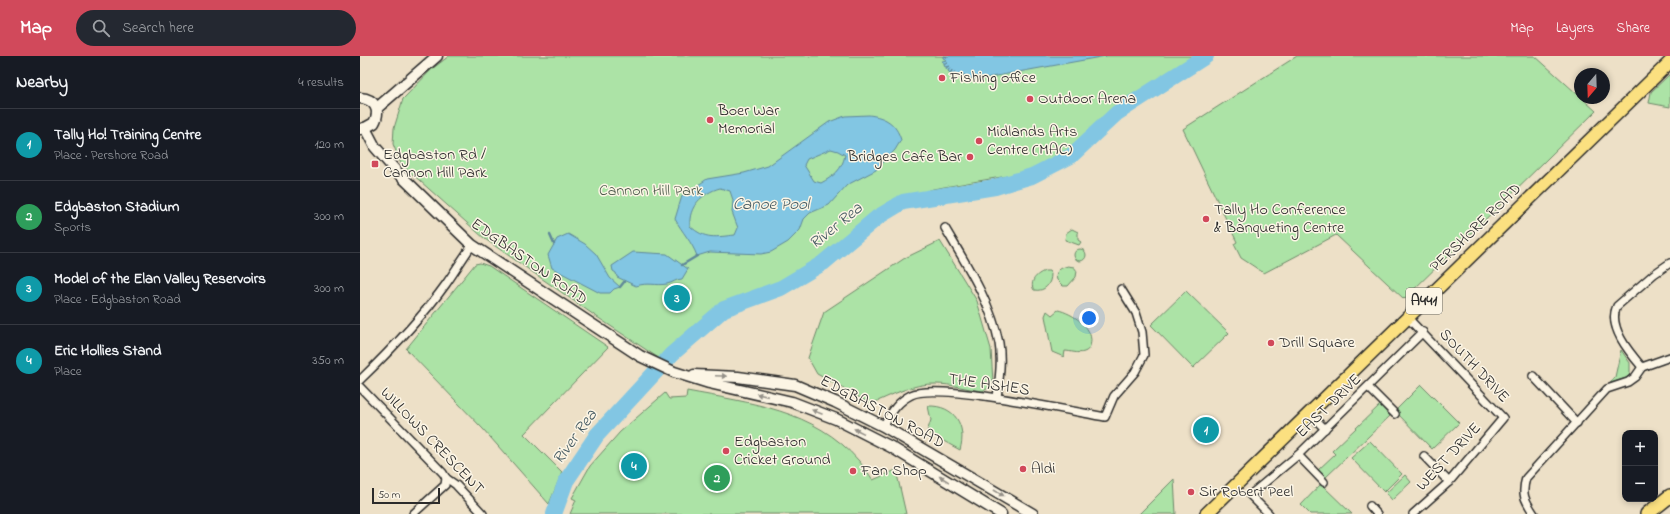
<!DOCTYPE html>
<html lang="en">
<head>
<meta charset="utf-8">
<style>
  body { margin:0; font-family:"Indie Flower",sans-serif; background:#242831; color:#f1f3f6 }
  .controls { position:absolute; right:12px; bottom:12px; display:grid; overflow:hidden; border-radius:8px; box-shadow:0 2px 6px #0003 }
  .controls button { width:36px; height:36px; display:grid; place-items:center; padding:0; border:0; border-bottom:1px solid #363941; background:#171b24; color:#f1f3f6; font:20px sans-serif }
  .compass { position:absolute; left:1214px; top:12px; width:36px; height:36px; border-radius:50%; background:#171b24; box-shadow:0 2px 6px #0003; rotate:199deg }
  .scale { position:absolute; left:12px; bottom:10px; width:68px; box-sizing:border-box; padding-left:4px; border:2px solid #2b2b2b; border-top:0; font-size:11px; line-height:14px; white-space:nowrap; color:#2b2b2b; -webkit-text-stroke:3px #fcf5e5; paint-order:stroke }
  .you { position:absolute; left:729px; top:262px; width:14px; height:14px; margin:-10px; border:3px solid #fff; border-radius:50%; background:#1a73e8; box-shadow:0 0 0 6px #1a73e833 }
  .badge { display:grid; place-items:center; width:26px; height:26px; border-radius:50%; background:#d1495b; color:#fff; font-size:13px; font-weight:700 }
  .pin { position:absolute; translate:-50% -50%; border:2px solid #fff; box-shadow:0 1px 4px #0006 }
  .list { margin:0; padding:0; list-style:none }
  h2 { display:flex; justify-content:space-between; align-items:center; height:52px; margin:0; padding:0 16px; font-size:17px }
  h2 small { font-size:13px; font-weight:400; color:#9ea1a6 }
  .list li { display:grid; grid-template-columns:26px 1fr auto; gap:12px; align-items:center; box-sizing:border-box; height:72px; padding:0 16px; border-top:1px solid #363941 }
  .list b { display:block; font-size:15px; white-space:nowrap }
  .list p { margin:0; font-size:13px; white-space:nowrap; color:#9ea1a6 }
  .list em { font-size:13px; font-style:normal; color:#9ea1a6 }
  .icon { flex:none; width:22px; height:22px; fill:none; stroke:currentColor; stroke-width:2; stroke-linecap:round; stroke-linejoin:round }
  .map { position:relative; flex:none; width:1310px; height:458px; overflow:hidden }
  header { display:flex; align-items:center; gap:24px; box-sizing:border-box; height:56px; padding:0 20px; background:#d1495b; color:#fff }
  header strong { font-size:19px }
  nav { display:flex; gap:22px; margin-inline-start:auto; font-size:14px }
  .search { width:280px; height:36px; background:#242831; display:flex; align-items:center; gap:10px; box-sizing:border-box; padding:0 14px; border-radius:22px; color:#9ea1a6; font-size:15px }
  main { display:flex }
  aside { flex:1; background:#171b24 }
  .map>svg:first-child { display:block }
  .green { fill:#ace3a6; stroke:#6c8768 }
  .water { fill:#82c6e3; stroke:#5f8899; fill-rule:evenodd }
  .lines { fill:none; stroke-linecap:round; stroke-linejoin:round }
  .stream { stroke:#5f8899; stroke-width:2.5 }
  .river { stroke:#82c6e3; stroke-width:16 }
  .street-casing { stroke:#2b2b2b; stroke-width:10 }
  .secondary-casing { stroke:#2b2b2b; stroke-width:13 }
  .primary-casing { stroke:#2b2b2b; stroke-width:15 }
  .highway-casing { stroke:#2b2b2b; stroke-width:16 }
  .street { stroke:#fcf5e5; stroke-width:7 }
  .secondary { stroke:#fcf5e5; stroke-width:10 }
  .primary { stroke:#fbe080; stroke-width:12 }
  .highway { stroke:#fbe080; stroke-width:13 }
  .oneway { fill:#949088 }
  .poi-dot { fill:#d1495b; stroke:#fcf5e5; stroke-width:1.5 }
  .labels { text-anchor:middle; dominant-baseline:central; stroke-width:3; stroke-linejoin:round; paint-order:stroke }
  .shield { fill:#fcf5e5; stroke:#6a6863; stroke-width:1 }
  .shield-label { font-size:15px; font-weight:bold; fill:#2b2b2b }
  .poi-label { font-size:16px; fill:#2b2b2b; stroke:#fcf5e5; text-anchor:start }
  .park-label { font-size:16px; fill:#4b594a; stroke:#fcf5e5 }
  .street-label { font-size:16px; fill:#2b2b2b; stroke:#fcf5e5 }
  .water-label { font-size:17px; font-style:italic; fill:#455a62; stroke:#fcf5e5 }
</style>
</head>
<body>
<header>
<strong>Map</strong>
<div class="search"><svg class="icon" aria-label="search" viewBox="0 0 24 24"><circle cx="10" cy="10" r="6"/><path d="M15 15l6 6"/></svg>Search here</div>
<nav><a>Map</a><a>Layers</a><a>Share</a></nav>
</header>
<main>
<aside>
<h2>Nearby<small>4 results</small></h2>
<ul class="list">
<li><span class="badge" style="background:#0f9aa8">1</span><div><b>Tally Ho! Training Centre</b><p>Place · Pershore Road</p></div><em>120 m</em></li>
<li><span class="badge" style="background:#2e9e5b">2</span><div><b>Edgbaston Stadium</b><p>Sports</p></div><em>300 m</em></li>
<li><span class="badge" style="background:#0f9aa8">3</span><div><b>Model of the Elan Valley Reservoirs</b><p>Place · Edgbaston Road</p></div><em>300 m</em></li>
<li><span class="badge" style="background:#0f9aa8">4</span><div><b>Eric Hollies Stand</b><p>Place</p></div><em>350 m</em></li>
</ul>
</aside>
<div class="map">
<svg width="1310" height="458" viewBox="0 0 1310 458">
  <rect width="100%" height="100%" fill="#ede0c7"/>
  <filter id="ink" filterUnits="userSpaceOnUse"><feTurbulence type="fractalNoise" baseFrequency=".025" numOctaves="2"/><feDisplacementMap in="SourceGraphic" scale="8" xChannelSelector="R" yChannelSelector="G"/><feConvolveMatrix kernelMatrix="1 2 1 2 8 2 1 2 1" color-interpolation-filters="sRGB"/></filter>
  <g filter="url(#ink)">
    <g class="green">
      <path d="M 89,0 L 837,0 L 753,54 L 704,97 L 670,116 L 573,133 L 532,148 L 499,174 L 421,227 L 360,251 L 300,303 L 234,259 L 125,183 L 41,108 L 33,88 L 34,72 L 43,43 L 72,13 Z"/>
      <path d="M 937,0 L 1175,0 L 1236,55 L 1044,243 L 976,179 L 904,217 L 881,202 L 874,188 L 877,186 L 823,73 Z"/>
      <path d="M 1310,18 L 1310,51 L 1289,47 L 1291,36 Z"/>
      <path d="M 712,173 L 718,176 L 718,184 L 721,186 L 719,189 L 705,184 L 706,177 Z"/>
      <path d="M 580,185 L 617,245 L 631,293 L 633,327 L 627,333 L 622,335 C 607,333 591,328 576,328 C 553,327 530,340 511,348 L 457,318 L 448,302 L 464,256 L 545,202 Z"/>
      <circle cx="720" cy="199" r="6"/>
      <path d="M 120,207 L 129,210 L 248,291 L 164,378 L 202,416 L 189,448 L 123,373 L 46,293 L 115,208 Z"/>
      <path d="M 708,210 L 714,211 L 717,215 L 716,221 L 708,230 L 703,230 L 697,224 C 694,215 700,212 708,210 Z"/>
      <path d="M 685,215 L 689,215 L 691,218 C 691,228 685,236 674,234 C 669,226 676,218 685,215 Z"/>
      <path d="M 826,235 L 869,277 L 833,312 L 791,269 Z"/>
      <path d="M 698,254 C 712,257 736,272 730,290 C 729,293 727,295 724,296 C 718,298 710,295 705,295 L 704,301 L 692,296 L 685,260 L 687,255 L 692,259 Z"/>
      <path d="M 1261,294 L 1270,307 L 1270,318 L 1266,322 L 1250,327 L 1255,321 Z"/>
      <path d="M 1061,329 L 1099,367 L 1072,393 L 1035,355 Z"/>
      <path d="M 327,335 C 390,347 454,353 499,405 C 504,411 509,418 513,424 L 536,414 L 546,458 L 210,458 L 216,444 L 212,442 L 230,410 L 260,376 L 305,337 L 309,343 L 326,342 Z"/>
      <path d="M 1020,349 L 1030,360 L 965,422 L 958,414 L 975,398 L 972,395 Z"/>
      <path d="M 568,350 C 595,349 607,370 600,394 L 567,376 L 571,364 Z"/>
      <path d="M 1010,385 L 1042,418 L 1024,436 L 991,402 Z"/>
      <path d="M 1045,419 L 1051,426 L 1032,444 L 1026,437 Z"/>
      <path d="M 814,423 L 816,458 L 779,458 Z"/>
      <path d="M 961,428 L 992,458 L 950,458 L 941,449 Z"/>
    </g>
    <g class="water">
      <path d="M 583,0 L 587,1 L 584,0 L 746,0 L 620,23 L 604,22 L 604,18 L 601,22 L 602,18 L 600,21 L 598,21 L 599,17 L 597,20 L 594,20 L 595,15 L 593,19 L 591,18 L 592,14 L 590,17 L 588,15 L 590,12 L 587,14 L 586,12 L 589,10 L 585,11 L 584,9 L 587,7 L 583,7 L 582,5 L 587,4 L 583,2 Z"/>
      <path d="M 509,59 C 525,61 536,67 541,84 L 535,94 L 516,114 L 487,129 L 469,149 L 450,157 L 444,163 L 440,174 L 428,186 L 411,196 L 401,198 L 350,196 L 337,200 C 332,186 322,176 315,163 L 322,140 L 347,123 L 384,117 L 408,110 L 469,66 L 485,60 ZM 471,93 L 478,95 L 485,99 C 482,114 474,120 461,127 L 454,125 L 444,109 L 447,103 ZM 360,132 L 370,135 L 373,144 L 372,156 L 378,172 L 375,179 C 356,181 345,184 330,170 C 328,151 342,137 360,132 Z"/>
      <path d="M 208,178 L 225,188 L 236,198 L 250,222 L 260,231 L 254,233 L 250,237 L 240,237 L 192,212 L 188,199 L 197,183 Z"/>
      <path d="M 273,196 L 307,198 L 328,213 L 322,223 C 316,223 313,227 307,228 C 296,230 288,226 276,230 L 257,221 L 256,217 L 253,215 L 252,210 Z"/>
    </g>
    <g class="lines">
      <g class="stream">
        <path d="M 190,179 L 194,188"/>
        <path d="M 322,209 L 337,200"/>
        <path d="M 260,231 L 264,226"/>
      </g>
      <path class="river" d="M 194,458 L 206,425 L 237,379 L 312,298 L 364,253 L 421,232 L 463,207 L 518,161 L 543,146 L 635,131 L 672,120 L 711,100 L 757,57 L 846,0"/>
      <g class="street-casing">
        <g id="street">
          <path d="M 585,172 C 606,208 631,246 639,287 C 642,305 639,324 637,342"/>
          <path d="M 1047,261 L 1143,362 L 1089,426 L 1053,458"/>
          <path d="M 1282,311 C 1269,296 1247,270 1257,250 L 1294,218 L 1310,207"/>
          <path d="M 1173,320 L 1217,367"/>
          <path d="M 0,324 C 31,294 61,263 86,228 C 95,215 103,202 112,189"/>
          <path d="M 0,331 L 83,417 L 86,422 L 96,429 L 123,458"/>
          <path d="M 1008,331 L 1035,358"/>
          <path d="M 949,357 L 965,373"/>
          <path d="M 523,370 C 531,357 537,346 551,339 C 576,326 710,355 745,361 L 754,340 L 775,316 L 784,299 L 782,276 L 776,257 L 761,233"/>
          <path d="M 938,399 L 964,426"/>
          <path d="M 1064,400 L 1089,426"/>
          <path d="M 1010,450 L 1017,458"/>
          <path d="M 53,458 L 85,429 L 86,422"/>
          <path d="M 909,458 L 890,439 L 938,399 L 1063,276"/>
          <path d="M 1174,458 C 1165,444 1161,439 1166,422 L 1247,333 L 1268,326 L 1275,321 L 1282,311 L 1310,301"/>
        </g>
      </g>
      <g class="secondary-casing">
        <g id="secondary">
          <path d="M 0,42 C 15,43 21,54 14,67 L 5,72 L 0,73"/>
          <path d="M 17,52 L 77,0"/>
          <path d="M 5,72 L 15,91 L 36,115 L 112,189 L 280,300 L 314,316 L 349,327 L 432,346 L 476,363 L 531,391 L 641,458"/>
          <path d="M 334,319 L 378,321 L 435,329 L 475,346 L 523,370 L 673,458"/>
        </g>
      </g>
      <g class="primary-casing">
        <path id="primary" d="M 846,458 L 1310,6"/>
      </g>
      <g class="highway-casing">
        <path id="highway" d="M 1287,458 L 1310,440"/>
      </g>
      <use href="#street" class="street"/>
      <use href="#secondary" class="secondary"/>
      <use href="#primary" class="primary"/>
      <use href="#highway" class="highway"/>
    </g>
    <defs><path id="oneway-solid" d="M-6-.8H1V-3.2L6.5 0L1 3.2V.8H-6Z"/></defs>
    <g class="oneway">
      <use href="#oneway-solid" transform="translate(361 320) rotate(3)"/>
      <use href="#oneway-solid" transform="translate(402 339) rotate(-167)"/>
      <use href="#oneway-solid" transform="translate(457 356) rotate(-158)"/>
      <use href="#oneway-solid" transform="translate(499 375) rotate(-154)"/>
      <use href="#oneway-solid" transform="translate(584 423) rotate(-149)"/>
      <use href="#oneway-solid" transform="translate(639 437) rotate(30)"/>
    </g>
  </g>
  <g class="poi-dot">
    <circle cx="582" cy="22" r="4"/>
    <circle cx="670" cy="43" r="4"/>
    <circle cx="350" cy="64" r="4"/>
    <circle cx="619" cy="85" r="4"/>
    <circle cx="610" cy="101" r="4"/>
    <rect x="11" y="104" width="8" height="8" rx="2"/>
    <circle cx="846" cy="163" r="4"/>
    <circle cx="911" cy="287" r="4"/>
    <circle cx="366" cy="395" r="4"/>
    <circle cx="663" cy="413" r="4"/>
    <circle cx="493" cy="415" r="4"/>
    <circle cx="831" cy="436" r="4"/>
  </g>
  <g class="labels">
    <rect class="shield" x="1046" y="232" width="36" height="26" rx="3"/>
    <g class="shield-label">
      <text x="1064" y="245">A441</text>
    </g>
    <g class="poi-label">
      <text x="590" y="22">Fishing office</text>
      <text x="678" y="43">Outdoor Arena</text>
      <text x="358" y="55">Boer War<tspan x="358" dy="18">Memorial</tspan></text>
      <text x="627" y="76">Midlands Arts<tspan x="627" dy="18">Centre (MAC)</tspan></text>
      <text x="23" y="99">Edgbaston Rd /<tspan x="23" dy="18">Cannon Hill Park</tspan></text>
      <text x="602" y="101" text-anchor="end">Bridges Cafe Bar</text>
      <text x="854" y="154">Tally Ho Conference<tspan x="854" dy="18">&amp; Banqueting Centre</tspan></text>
      <text x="919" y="287">Drill Square</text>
      <text x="374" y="386">Edgbaston<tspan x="374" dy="18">Cricket Ground</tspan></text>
      <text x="671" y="413">Aldi</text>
      <text x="501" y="415">Fan Shop</text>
      <text x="839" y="436">Sir Robert Peel</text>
    </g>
    <g class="park-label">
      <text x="291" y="135">Cannon Hill Park</text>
    </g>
    <g class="street-label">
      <text transform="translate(1116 172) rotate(-44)">PERSHORE ROAD</text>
      <text transform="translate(169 206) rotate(35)">EDGBASTON ROAD</text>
      <text transform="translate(1114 310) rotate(47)">SOUTH DRIVE</text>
      <text transform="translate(629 329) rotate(8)">THE ASHES</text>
      <text transform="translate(969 350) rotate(-44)">EAST DRIVE</text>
      <text transform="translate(522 356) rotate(28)">EDGBASTON ROAD</text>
      <text transform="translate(72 385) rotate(46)">WILLOWS CRESCENT</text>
      <text transform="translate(1089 401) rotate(-47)">WEST DRIVE</text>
    </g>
    <g class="water-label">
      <text x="411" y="148">Canoe Pool</text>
      <text transform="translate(476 170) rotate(-39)">River Rea</text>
      <text transform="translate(215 381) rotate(-54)">River Rea</text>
    </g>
  </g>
</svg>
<div class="controls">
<button>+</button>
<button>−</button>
</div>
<svg class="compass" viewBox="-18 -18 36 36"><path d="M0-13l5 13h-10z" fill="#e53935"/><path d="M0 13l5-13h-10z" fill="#9ea1a6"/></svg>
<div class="scale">50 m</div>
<div class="you"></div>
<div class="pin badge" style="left:846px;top:374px;background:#0f9aa8">1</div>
<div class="pin badge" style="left:357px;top:422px;background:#2e9e5b">2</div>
<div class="pin badge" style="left:317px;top:242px;background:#0f9aa8">3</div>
<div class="pin badge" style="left:274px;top:410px;background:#0f9aa8">4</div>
</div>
</main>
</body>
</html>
